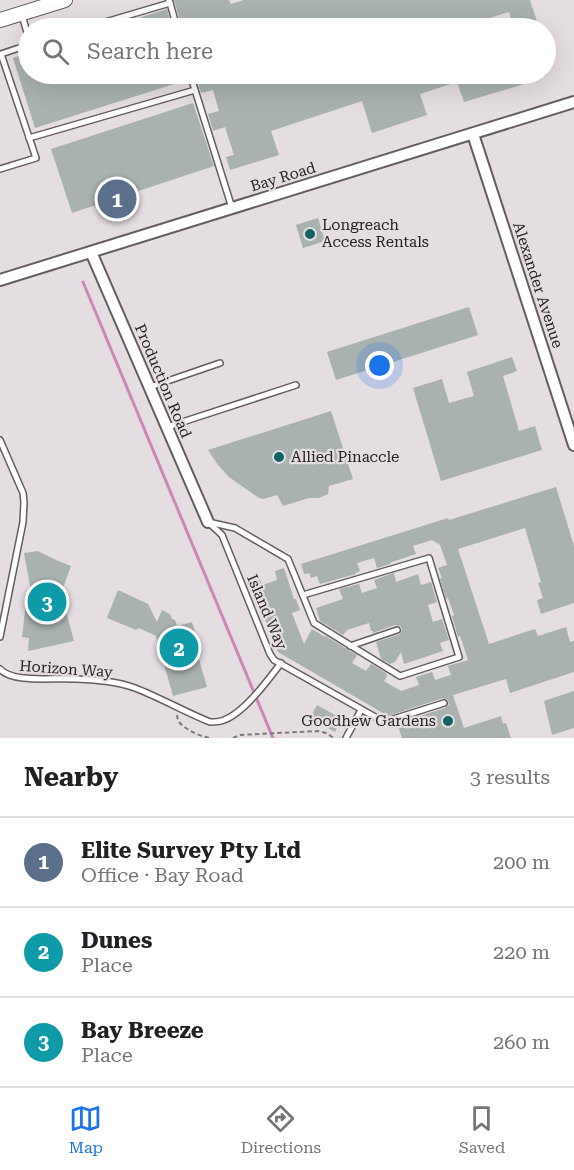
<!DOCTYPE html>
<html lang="en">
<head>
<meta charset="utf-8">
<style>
  body { margin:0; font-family:"Roboto Serif",serif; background:#f6f6f6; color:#202124 }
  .you { position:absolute; left:380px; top:366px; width:21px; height:21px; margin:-15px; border:4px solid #fff; border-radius:50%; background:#1a73e8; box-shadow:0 0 0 9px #1a73e833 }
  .badge { display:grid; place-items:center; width:39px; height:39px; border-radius:50%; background:#1a73e8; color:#fff; font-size:20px; font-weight:700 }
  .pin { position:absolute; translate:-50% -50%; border:3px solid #fff; box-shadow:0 2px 6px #0006 }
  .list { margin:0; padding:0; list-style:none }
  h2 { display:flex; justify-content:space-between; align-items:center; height:78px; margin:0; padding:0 24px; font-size:26px }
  h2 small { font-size:20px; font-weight:400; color:#757577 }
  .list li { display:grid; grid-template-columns:39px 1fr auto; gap:18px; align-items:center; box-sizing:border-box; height:90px; padding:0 24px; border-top:2px solid #e0e0e0 }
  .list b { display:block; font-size:22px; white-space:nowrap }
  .list p { margin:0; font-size:20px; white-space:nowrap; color:#757577 }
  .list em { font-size:20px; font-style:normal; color:#757577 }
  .icon { flex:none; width:33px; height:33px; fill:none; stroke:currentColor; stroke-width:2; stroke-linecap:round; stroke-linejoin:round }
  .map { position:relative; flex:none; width:574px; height:738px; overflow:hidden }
  .search { position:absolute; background:#fff; box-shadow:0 6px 24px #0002; left:18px; right:18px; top:18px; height:66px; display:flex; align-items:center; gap:15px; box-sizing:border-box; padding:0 21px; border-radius:33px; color:#757577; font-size:22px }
  .sheet { height:348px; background:#fff }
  nav { display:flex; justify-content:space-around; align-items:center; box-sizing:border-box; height:84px; border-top:2px solid #e0e0e0; background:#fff; font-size:16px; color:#757577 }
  nav a { display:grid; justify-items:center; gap:3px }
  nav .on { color:#1a73e8 }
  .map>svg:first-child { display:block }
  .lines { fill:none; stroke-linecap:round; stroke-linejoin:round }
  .stream { stroke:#cb87b5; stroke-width:3 }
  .building { fill:#a9b1b1 }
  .service-casing { stroke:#645e62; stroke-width:8 }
  .minor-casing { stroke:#645e62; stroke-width:14 }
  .tertiary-casing { stroke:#645e62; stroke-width:16 }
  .path { stroke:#7f7a7d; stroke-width:2; stroke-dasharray:4.5 3; stroke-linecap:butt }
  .service { stroke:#fff; stroke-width:5 }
  .minor { stroke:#fff; stroke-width:10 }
  .tertiary { stroke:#fff; stroke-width:14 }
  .poi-dot { fill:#126363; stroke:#e4dde1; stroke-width:2 }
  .labels { text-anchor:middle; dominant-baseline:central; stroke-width:4.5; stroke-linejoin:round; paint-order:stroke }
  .street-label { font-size:15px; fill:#252224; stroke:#e4dde1 }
  .poi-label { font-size:15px; fill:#252224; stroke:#e4dde1; text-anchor:start }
</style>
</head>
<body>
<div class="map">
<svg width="574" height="738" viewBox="0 0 574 738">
  <rect width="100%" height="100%" fill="#e4dde1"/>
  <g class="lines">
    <path class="stream" d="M 83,282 L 273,738"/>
  </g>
  <g class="building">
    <path d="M 174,0 L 229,0 L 231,4 L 244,0 L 530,0 L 539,28 L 525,28 L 524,23 L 513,26 L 509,12 L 483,20 L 486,28 L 403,28 L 401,21 L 379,28 L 182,28 Z"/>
    <path d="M 167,9 L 172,28 L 112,28 L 111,27 Z"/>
    <path d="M 28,53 L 28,74 L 185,74 L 187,80 L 35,128 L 13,58 Z"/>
    <path d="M 195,74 L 547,74 L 547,75 L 518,86 L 464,102 L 457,82 L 420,94 L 427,115 L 372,133 L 362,101 L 271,131 L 279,155 L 230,170 L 226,157 L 234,155 L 225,127 L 213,131 L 208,114 L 219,111 L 213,90 L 201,93 Z"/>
    <path d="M 193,103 L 214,166 L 72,213 L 51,149 Z"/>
    <path d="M 318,218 L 325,241 L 303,248 L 296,225 Z"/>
    <path d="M 469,307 L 478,335 L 336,380 L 327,352 Z"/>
    <path d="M 512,357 L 517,371 L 503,376 L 519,431 L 535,426 L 542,450 L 441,481 L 413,388 L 442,379 L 449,403 L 474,396 L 467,372 Z"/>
    <path d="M 331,411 L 353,479 L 329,486 L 328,494 L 319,498 L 309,498 L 283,506 L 277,495 L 263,499 L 259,498 L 229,477 L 218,465 L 208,450 Z"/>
    <path d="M 556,487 L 574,546 L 574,603 L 541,614 L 537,600 L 543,598 L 538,583 L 541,582 L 525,528 L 458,549 L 489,644 L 535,629 L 538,636 L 566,627 L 570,642 L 574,641 L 574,672 L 510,693 L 506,679 L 453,695 L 464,728 L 501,716 L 503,724 L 506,723 L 511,738 L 402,738 L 397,723 L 445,708 L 449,705 L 448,700 L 443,698 L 388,716 L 278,652 L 249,580 L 259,577 L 262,585 L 277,580 L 275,571 L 284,568 L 294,599 L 296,599 L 300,610 L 292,613 L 304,644 L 312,629 L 325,637 L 324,635 L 357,655 L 352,663 L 366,671 L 371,664 L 386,673 L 387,676 L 384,681 L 401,691 L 419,685 L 416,677 L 432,672 L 435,680 L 451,675 L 448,666 L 468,660 L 460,636 L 458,637 L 452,616 L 454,615 L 448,598 L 446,599 L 440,579 L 442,578 L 438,568 L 447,565 L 440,545 L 432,540 L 413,546 L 416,554 L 392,562 L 390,563 L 390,564 L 377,568 L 374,558 L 357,563 L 360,571 L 355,573 L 356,574 L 320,584 L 317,576 L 311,578 L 309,573 L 304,574 L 301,564 L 448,518 L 449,520 Z"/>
    <path d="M 38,551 L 56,560 L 71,566 L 61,593 L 74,641 L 28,651 L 29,638 L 22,637 L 25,610 L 29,611 L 31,591 L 24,553 Z"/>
    <path d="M 394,573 L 396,582 L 418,574 L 421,585 L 431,582 L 437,602 L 428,605 L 433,622 L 442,619 L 449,640 L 440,643 L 443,651 L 404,664 L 401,652 L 395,662 L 390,664 L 381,659 L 376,642 L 400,634 L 402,629 L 400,626 L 395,625 L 373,633 L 373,631 L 371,631 L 369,623 L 347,630 L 343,635 L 320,621 L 316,608 L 343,599 L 339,589 L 359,584 L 362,593 L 377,588 L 374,580 Z"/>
    <path d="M 118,590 L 148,604 L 157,622 L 162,610 L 170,614 L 172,619 L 175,620 L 177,626 L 192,622 L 201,655 L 198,656 L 207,687 L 173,696 L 156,636 L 139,628 L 136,630 L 107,618 Z"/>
    <path d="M 574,691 L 574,728 L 552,735 L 544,701 Z"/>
    <path d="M 317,705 L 342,719 L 335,732 L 310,718 Z"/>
  </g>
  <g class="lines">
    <g class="service-casing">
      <g id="service">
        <path d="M 170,3 L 177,28"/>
        <path d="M 22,15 L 28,36"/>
        <path d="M 85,28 L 170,3 L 169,0"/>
        <path d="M 190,74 L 232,208"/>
        <path d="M 29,138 L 195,90"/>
        <path d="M 0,169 L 36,158 L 1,54 L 28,45"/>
        <path d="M 150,387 L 220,363"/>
        <path d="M 167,427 L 296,385"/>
        <path d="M 0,440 L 23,493 L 24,502 L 23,522 L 0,637"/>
        <path d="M 208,522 L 235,528 L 288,559 L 314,623 L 400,676 L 459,657 L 429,558 L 303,595"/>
        <path d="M 209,523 L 222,535 L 270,654 L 274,660 L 384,722 L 444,703"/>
        <path d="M 350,646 L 397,630"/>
        <path d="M 0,669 C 13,684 56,677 76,679 C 95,680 116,681 135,688 C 161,698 185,712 210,722 C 215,722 220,722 224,720 C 244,713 268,680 281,663"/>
        <path d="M 346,738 L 361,710"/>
      </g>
    </g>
    <g class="minor-casing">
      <g id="minor">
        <path d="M 473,134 L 574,445"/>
        <path d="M 91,252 L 208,522"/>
        <path d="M 0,280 L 574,102"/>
      </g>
    </g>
    <g class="tertiary-casing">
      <path id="tertiary" d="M 0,20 L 65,0"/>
    </g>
    <g class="path">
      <path d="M 177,715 L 178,721 C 186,730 197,735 209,738"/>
      <path d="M 233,738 L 240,735 L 318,731 L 326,733 L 334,738"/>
    </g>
    <use href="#service" class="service"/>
    <use href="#minor" class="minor"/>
    <use href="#tertiary" class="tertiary"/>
  </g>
  <g class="poi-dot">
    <circle cx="310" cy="234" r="6"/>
    <circle cx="279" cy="457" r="6"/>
    <circle cx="448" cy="721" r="6"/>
  </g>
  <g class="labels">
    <g class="street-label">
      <text transform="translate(283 177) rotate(-17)">Bay Road</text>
      <text transform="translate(538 285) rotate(72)">Alexander Avenue</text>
      <text transform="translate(163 381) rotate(67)">Production Road</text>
      <text transform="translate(267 612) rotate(67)">Island Way</text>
      <text transform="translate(66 669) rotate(4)">Horizon Way</text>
    </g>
    <g class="poi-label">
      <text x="322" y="225">Longreach<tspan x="322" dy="17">Access Rentals</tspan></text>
      <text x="291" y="457">Allied Pinaccle</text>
      <text x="436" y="721" text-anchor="end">Goodhew Gardens</text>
    </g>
  </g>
</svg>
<div class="you"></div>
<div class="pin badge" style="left:117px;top:199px;background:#5c6f8a">1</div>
<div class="pin badge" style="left:179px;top:648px;background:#0f9aa8">2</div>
<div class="pin badge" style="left:47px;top:602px;background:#0f9aa8">3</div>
<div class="search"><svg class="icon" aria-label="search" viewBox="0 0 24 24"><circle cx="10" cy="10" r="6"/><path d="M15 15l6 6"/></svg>Search here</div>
</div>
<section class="sheet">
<h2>Nearby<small>3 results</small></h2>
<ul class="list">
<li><span class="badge" style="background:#5c6f8a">1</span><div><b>Elite Survey Pty Ltd</b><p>Office · Bay Road</p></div><em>200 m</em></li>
<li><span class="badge" style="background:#0f9aa8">2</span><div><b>Dunes</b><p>Place</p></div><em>220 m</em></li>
<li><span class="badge" style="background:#0f9aa8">3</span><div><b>Bay Breeze</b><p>Place</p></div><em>260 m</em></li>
</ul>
</section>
<nav>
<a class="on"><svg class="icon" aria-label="map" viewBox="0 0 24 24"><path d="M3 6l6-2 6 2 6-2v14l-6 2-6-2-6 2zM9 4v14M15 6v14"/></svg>Map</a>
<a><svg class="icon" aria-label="directions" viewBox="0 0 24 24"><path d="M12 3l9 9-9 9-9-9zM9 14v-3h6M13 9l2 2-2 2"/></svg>Directions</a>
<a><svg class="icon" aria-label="saved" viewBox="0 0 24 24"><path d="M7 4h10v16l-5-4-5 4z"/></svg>Saved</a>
</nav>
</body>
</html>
